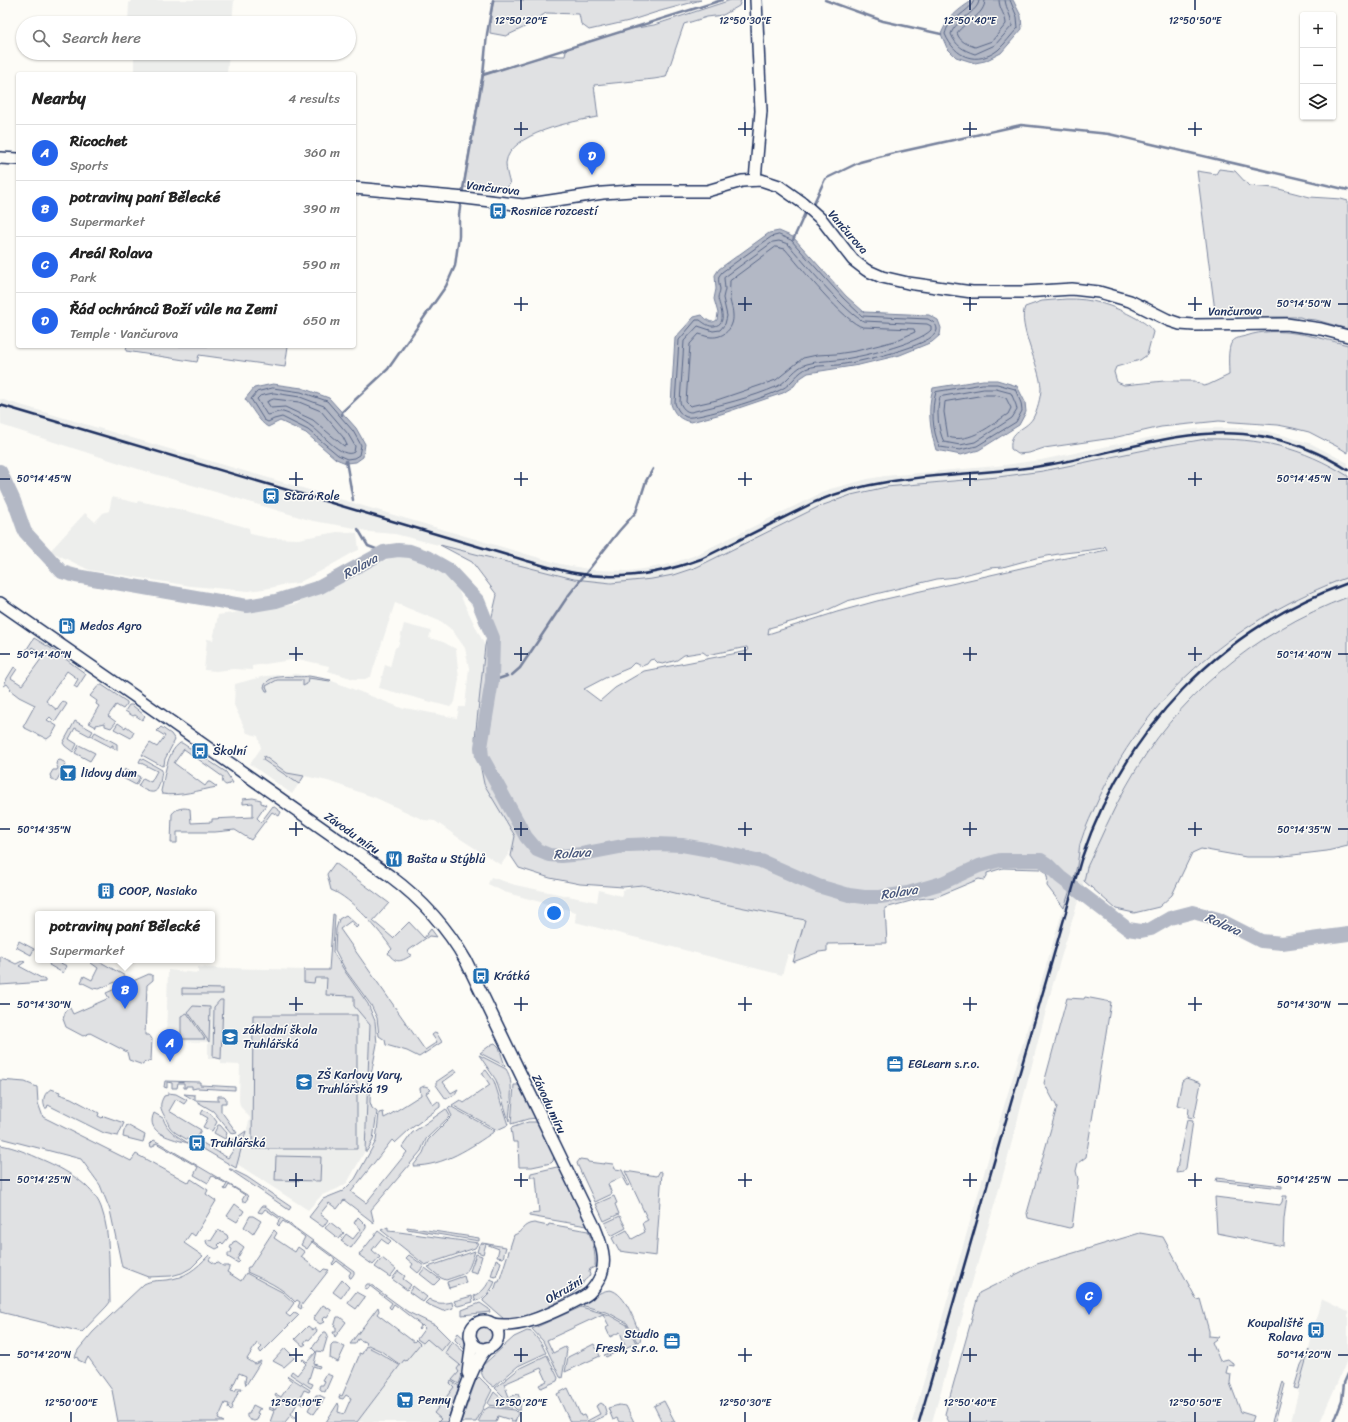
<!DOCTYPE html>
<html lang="en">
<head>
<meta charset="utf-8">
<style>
  body { margin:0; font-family:Sriracha,sans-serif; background:#f2f2f2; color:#222 }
  .controls { position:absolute; right:12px; top:12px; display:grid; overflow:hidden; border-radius:4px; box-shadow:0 1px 3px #0004 }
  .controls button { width:36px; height:36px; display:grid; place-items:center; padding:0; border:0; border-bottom:1px solid #e0e0e0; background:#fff; color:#222; font:20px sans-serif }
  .you { position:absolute; left:554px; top:913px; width:14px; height:14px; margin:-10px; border:3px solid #fff; border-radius:50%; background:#1a73e8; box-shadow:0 0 0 6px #1a73e833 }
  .badge { display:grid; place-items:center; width:26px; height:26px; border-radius:50%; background:#2563eb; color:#fff; font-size:13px; font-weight:700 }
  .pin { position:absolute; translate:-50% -33px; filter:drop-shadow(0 1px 2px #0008) }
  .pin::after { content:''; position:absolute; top:21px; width:14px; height:12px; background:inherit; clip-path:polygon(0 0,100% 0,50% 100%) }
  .popup { position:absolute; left:35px; top:911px; width:180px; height:52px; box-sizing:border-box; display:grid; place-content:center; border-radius:4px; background:#fff; filter:drop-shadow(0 1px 3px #0005); font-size:13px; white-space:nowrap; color:#767676 }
  .popup b { font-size:15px; color:#222 }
  .popup::after { content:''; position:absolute; left:50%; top:100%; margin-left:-8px; border:8px solid transparent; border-top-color:#fff }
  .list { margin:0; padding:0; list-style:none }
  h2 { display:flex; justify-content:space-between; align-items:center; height:52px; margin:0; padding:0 16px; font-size:17px }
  h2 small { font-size:13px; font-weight:400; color:#767676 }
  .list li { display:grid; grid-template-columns:26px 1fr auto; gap:12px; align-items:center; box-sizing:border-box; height:56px; padding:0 16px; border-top:1px solid #e0e0e0 }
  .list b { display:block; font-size:15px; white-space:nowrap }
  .list p { margin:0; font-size:13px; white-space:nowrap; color:#767676 }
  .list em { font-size:13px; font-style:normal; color:#767676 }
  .icon { flex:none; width:22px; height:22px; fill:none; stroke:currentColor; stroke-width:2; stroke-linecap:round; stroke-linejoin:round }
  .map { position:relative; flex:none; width:1348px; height:1422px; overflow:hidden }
  .search { position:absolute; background:#fff; box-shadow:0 1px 3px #0004; left:16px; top:16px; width:340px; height:44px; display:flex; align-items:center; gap:10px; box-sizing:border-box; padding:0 14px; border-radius:22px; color:#767676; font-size:15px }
  .panel { position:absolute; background:#fff; box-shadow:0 1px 3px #0004; left:16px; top:72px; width:340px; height:276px; border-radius:4px }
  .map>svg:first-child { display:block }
  .built { fill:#edeeec }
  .green { fill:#e0e1e3; stroke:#7e88a0; fill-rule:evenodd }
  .water { fill:#b3b8c5; stroke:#76819c }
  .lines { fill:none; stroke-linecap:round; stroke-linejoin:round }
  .shore { stroke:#586687; stroke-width:1 }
  .stream { stroke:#76819c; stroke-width:2.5 }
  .river { stroke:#b3b8c5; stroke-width:14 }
  .secondary-casing { stroke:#1b2f5e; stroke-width:14 }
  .secondary { stroke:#fdfcf7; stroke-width:11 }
  .rail { stroke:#1b2f5e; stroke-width:2.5 }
  .ticks { fill:none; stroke:#1b2f5e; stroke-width:1.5 }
  .labels { text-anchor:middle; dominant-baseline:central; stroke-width:3; stroke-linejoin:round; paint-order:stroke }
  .street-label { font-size:12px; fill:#1b2f5e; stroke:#fdfcf7 }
  .poi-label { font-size:12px; fill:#1b2f5e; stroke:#fdfcf7; text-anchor:start }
  .water-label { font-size:13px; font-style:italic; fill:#49587d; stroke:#fdfcf7 }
  .ticks-label { font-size:10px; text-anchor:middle; fill:#1b2f5e; stroke:#fdfcf7; stroke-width:3; stroke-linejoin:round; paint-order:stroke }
</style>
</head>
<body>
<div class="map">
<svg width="1348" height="1422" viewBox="0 0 1348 1422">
  <rect width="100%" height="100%" fill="#fdfcf7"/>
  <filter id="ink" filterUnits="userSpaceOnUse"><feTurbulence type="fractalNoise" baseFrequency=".025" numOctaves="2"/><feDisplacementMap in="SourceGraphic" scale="8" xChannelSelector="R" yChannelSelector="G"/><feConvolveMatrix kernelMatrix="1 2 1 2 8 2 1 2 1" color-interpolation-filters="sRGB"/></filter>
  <g filter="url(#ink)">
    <g class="built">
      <path d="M 132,0 L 234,0 L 232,23 L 128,23 L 129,3 Z"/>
      <path d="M 134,53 L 229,53 L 227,74 L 134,74 Z"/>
      <path d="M 0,399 L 560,564 L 594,570 L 629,571 L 650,568 L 670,564 L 693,556 L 813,497 L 830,489 L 868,479 L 885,476 L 997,466 L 1041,460 L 1186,430 L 1205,428 L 1244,428 L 1266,431 L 1289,437 L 1312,444 L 1348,463 L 1348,476 L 1330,465 L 1307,454 L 1264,442 L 1225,439 L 1187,441 L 1043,471 L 998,477 L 886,487 L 870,490 L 851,495 L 818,507 L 697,567 L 673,575 L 652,579 L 630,582 L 593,582 L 557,575 L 395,534 L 370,532 L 355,528 L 313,521 L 138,469 L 1,425 Z"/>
      <path d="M 112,497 L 137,503 L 138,501 L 183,510 L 249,528 L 250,534 L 269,538 L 298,539 L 337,532 L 357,533 L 359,550 L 354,552 L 321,571 L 298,583 L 282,585 L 270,588 L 249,591 L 191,586 L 89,570 L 50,551 L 85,513 L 95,522 L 103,513 L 109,511 Z"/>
      <path d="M 407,556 L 420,559 L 437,568 L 448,576 L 457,587 L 461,597 L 485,646 L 475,739 L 479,757 L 519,838 L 501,865 L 456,836 L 435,821 L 424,820 L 376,798 L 328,781 L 304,776 L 292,794 L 250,764 L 261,748 L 258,736 L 247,733 L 234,705 L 235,684 L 265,676 L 296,674 L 327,679 L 404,709 L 405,708 L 457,718 L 459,707 L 465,707 L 469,668 L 465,648 L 452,630 L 442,622 L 395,603 L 371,676 L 365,679 L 354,679 L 328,671 L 329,666 L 298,659 L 252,666 L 252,670 L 233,669 L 216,671 L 204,670 L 207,639 L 213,640 L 218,615 L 297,604 L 305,597 L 327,591 L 383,561 L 394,557 Z"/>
      <path d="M 1348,577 L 1348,597 L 1292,622 L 1274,632 L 1238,657 L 1216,674 L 1196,693 L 1169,723 L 1148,750 L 1126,785 L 1087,867 L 1084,881 L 1053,984 L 1005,1168 L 932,1422 L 912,1422 L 987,1163 L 1078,859 L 1080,845 L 1090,818 L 1110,776 L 1133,740 L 1154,712 L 1182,680 L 1204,660 L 1244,629 L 1264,616 L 1283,605 L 1324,586 Z"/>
      <path d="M 404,624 L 431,631 L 429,638 L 443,642 L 456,649 L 459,679 L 455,702 L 450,707 L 379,688 L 385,665 L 390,667 L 395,648 L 398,646 Z"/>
      <path d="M 491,877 L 515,885 L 597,902 L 599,890 L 621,896 L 623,890 L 642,885 L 704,900 L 806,920 L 796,956 L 788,954 L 782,975 L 575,922 L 576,912 L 504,892 L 488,884 Z"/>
      <path d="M 198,967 L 226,969 L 227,968 L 304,970 L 304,982 L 314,983 L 315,978 L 327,978 L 354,996 L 354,1006 L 370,1025 L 365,1151 L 347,1183 L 337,1189 L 322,1195 L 308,1210 L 237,1164 L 250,1118 L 240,1106 L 239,1099 L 240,1065 L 221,1064 L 221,1059 L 208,1059 L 208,1042 L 166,1041 L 168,970 L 198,973 Z"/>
      <path d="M 1321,1299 L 1348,1312 L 1348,1358 L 1320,1422 L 1291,1422 Z"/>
      <path d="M 423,1335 L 444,1337 L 465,1355 L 459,1376 L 442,1422 L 357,1422 Z"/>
    </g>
    <g class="green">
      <path d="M 494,0 L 701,0 L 657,12 L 629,21 L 589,30 L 581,24 L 579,14 L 546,13 L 523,28 L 506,36 L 490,33 L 491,16 Z"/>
      <path d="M 731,0 L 741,0 L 739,6 L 723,15 L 707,17 L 684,24 L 666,77 L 654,79 L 594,85 L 598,117 C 574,121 509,133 506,163 C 506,170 508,178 510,184 C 502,195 475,188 463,187 L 482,74 L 549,55 L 560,56 L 565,56 L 566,50 L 579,44 L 631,29 L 654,25 Z"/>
      <path d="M 1219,169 L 1235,171 L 1249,186 L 1275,188 L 1310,197 L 1341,199 L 1348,201 L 1348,329 L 1316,320 L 1305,319 L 1300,317 L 1257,317 L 1223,311 L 1215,311 L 1197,171 L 1216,174 Z"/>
      <path d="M 1066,299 C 1092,298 1114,306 1136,318 C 1143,322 1149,325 1153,332 L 1147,355 L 1140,360 L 1116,367 L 1114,372 L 1117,382 L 1124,385 L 1164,381 L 1195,381 L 1203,386 L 1208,385 L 1229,375 C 1229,368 1227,348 1232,342 C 1235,338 1241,337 1246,336 C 1278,325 1316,337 1348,345 L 1348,453 L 1340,448 L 1309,432 L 1293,428 L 1278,425 L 1219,421 L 1161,427 L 1113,438 L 1044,448 L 1029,453 L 1018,454 L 1011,449 C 1009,429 1025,431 1033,418 C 1037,411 1041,396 1041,388 C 1040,366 1017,325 1025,307 L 1042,301 Z"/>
      <path d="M 127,346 L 288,346 L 285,367 L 199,355 L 197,362 L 126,351 Z"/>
      <path d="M 1206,439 C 1261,438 1301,447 1348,476 L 1348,577 C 1239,617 1151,690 1100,796 C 1093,812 1085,827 1080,844 C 1079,848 1079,854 1078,859 C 1076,875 1069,892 1064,908 L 1047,886 C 1048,878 1048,873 1041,869 L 1003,868 L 987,873 L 987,876 L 984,880 L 979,879 L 936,897 L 918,899 L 885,908 L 887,943 L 827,944 L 827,951 L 819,952 L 793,962 L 805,920 L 704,900 L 642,885 L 623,887 L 580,884 L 550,878 L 519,868 L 511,856 L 515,836 L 484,784 L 475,739 L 485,646 L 497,595 L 472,562 L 440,545 L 574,579 L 611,583 L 652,579 L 673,575 L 697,567 L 818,507 L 851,495 L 886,487 L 998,477 L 1043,471 L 1164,446 ZM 1105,546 L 1107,550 L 1056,560 L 877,601 L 837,612 L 768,634 L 769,628 L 819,614 L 847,601 L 937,579 L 957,577 L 990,568 L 1003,567 L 1036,558 L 1064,553 L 1091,550 L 1103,548 ZM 747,647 L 748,651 L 644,671 L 615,688 L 600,701 L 584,689 L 605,678 L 629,668 L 634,663 L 642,666 L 647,664 L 650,660 L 654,659 L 658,663 L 663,664 L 677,660 L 684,655 L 703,652 L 707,655 Z"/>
      <path d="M 1348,597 L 1348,846 L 1327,851 L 1276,857 L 1246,857 L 1201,849 L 1192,853 L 1172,895 L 1159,907 L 1134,913 L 1116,909 L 1084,881 L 1087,867 C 1100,840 1112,811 1127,785 C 1176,697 1254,632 1348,597 Z"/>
      <path d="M 34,638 L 52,649 L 86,674 L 77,688 L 74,686 L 78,679 L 67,671 L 46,701 L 57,710 L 63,701 L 67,704 L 55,722 L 50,717 L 47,720 L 57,726 L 52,735 L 47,739 L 23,727 L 35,705 L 19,697 L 10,690 L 11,689 L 7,684 L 4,686 L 6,680 L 14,667 L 17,669 L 11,678 L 22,685 L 44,655 L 32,647 L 27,654 L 25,652 Z"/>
      <path d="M 309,676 L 331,680 L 330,681 L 308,678 L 307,684 L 303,686 L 303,680 L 277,680 L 266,686 L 268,691 L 266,691 L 264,687 C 269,671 296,679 309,676 Z"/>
      <path d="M 99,685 L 102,685 L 127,702 L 127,704 L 123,709 L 116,705 L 108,716 L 116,722 L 111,728 L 105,726 L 105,723 L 96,725 L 96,727 L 89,723 L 99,706 L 96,704 L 97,701 L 90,696 Z"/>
      <path d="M 129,705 L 132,705 L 144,715 L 145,716 L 142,720 L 135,715 L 133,716 L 125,711 Z"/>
      <path d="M 75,721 L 93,731 L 90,736 L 75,728 L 69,739 L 77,744 L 73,752 L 65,746 L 63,743 Z"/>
      <path d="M 118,723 L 125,728 L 126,726 L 134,732 L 131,738 L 114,729 Z"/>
      <path d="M 161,727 L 171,734 L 175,740 L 165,759 L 164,765 L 162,766 L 142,755 L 150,743 L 157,747 L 165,736 L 157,731 Z"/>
      <path d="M 95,732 L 117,744 L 117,750 L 113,748 L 113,745 L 112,745 L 111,747 L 92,737 Z"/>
      <path d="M 180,743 L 182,743 L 226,772 L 233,783 L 226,785 C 222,783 222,781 223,777 L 184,749 L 174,763 L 205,786 L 208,782 L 210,782 L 217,787 C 199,790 180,797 162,794 L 161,791 C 165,776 166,753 180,743 Z"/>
      <path d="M 79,745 L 95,753 L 90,761 L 75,753 Z"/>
      <path d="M 264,756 L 287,773 L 304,776 L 299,784 L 263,760 Z"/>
      <path d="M 141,758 L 162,770 C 161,776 160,794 151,792 C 147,792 142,788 138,786 L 143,778 L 151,782 L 157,771 L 139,762 Z"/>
      <path d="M 60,760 L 66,763 L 56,782 L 51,778 L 50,775 L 53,770 L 57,770 L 58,768 L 56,764 L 57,761 Z"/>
      <path d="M 125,769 L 140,777 L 136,785 L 121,777 Z"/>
      <path d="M 253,798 L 261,800 L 261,803 L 266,805 L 257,818 L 261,822 L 273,806 L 281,812 L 279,816 L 272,812 L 251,840 L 235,830 L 215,832 L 177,832 L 177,843 L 171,843 L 172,814 C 176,808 184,807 190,809 L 191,823 L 212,822 L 212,819 L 253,817 L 253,803 L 243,804 L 243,799 Z"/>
      <path d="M 335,863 L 389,903 L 373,921 L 393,938 L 409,922 L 424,938 L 431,929 L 437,937 L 429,936 L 409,950 L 408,953 L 412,955 C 402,961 396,965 388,953 L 392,949 C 380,931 352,898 331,890 L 327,874 Z"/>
      <path d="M 333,914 L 335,915 L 333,952 L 346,973 L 368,1004 L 375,1021 L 377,1044 L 371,1075 L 370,1102 L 372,1108 L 377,1112 L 373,1140 L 367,1151 L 365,1151 L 370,1025 L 354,1006 L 354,996 L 326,995 L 327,978 L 315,978 L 314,983 L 304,982 L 304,970 L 329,970 Z"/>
      <path d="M 346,915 L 358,926 L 356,928 L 351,921 L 340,929 L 425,1050 L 437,1042 L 432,1035 L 436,1032 L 442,1042 L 419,1057 L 407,1051 L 386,1045 L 385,1040 L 379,1036 L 377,1018 L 371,1005 L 346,971 L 335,950 L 336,929 L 339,919 Z"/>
      <path d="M 19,941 L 34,949 L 31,955 L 16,947 Z"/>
      <path d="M 0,956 L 16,964 L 22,961 L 25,962 L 19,966 L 45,980 L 45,982 L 0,985 Z"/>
      <path d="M 51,960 L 54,960 L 67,966 L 63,973 L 49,965 Z"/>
      <path d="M 92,960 L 97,960 L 127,977 L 99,989 L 93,988 L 81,982 L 84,976 L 92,980 L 98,968 L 91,963 Z"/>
      <path d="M 149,974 L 153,976 L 153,980 L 147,985 L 145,1035 L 149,1035 L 152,1039 L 151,1060 L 143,1063 L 143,1065 L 129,1060 L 127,1052 L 90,1033 L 83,1036 L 66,1027 L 63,1019 L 66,1010 L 70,1008 L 73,1014 L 109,998 L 106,993 Z"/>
      <path d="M 182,988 L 223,989 L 223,994 L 182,994 Z"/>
      <path d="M 1085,997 L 1111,1002 L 1086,1157 L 1078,1163 L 1076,1171 L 1078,1179 L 1072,1227 L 1069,1228 L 1028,1218 L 1027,1213 L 1057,1107 L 1044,1083 L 1067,998 L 1084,999 Z"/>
      <path d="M 220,1000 L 223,1000 L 221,1059 L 213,1057 L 214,1007 Z"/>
      <path d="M 193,1006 L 210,1007 L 209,1042 L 188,1012 Z"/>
      <path d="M 187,1013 L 205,1039 L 181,1039 L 181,1016 Z"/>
      <path d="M 253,1015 L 357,1015 L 357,1149 L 252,1149 Z"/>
      <path d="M 495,1043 L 499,1047 L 505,1066 L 480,1053 L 492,1044 Z"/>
      <path d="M 479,1055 L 506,1069 C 515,1083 510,1103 509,1121 L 496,1080 Z"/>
      <path d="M 455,1069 L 457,1072 L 443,1082 L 451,1093 L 458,1089 L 456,1092 L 456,1094 L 446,1099 L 436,1085 L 436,1082 Z"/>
      <path d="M 486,1070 L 494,1081 L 508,1125 L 497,1130 L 452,1105 L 460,1100 L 464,1103 L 490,1085 L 482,1073 Z"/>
      <path d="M 1186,1078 L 1201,1083 L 1194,1118 L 1188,1117 L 1189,1108 L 1177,1105 L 1182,1081 Z"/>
      <path d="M 0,1080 L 25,1082 L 37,1087 L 38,1103 L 43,1117 L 131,1161 L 136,1154 L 189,1183 L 191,1179 L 208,1190 L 206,1194 L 216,1201 L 195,1236 L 191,1233 L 184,1243 L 203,1256 L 191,1268 L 182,1273 L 171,1276 L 148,1277 L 122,1267 L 110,1210 L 100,1185 L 81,1159 L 0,1138 Z"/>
      <path d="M 165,1081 L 200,1082 L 200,1085 L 235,1087 L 235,1090 L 197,1088 L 192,1089 L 192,1086 L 186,1086 L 186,1088 L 184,1088 L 184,1083 L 178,1083 L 177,1088 L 172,1088 L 172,1083 L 167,1082 L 167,1088 L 164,1087 Z"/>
      <path d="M 514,1085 L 518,1085 L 524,1090 L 537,1118 L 528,1119 L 511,1124 Z"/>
      <path d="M 424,1086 L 428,1087 L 431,1090 L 426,1093 L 433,1105 L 438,1101 L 440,1104 L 440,1107 L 409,1130 L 395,1143 L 392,1140 L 351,1192 L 366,1203 L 407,1152 L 402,1147 L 412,1133 L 446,1109 L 450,1116 L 426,1139 L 421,1151 L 371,1210 L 374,1223 L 344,1200 L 337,1209 L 329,1203 L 320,1214 L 328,1220 L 323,1227 L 309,1217 L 323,1199 L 343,1191 L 355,1179 L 376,1141 L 379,1113 L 383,1112 L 384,1118 L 388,1116 L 421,1095 L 420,1088 Z"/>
      <path d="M 51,1089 L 60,1092 L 59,1094 L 71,1098 L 99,1113 L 98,1116 L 102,1118 L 104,1116 L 124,1123 L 118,1136 L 104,1133 L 48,1105 L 47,1108 L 45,1108 C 42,1100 44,1093 51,1089 Z"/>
      <path d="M 168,1093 L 176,1094 L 187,1100 L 184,1104 L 176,1099 L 169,1111 L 201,1130 L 196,1139 L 228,1158 L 236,1146 L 228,1141 L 231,1138 L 233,1140 L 246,1131 L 236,1168 L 176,1133 C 168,1127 169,1124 165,1117 C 160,1108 159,1105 164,1096 L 168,1095 Z"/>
      <path d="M 184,1094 L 195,1095 L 195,1100 L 218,1101 L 218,1096 L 224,1096 L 226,1098 L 226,1103 L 221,1103 L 221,1111 L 237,1133 L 232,1134 L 213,1111 Z"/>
      <path d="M 450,1106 L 495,1131 C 470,1148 444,1166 413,1166 L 423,1153 L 428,1140 L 452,1116 L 448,1108 Z"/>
      <path d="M 203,1110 L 211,1114 L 217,1122 L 212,1131 L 203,1127 L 208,1118 L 201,1114 Z"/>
      <path d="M 154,1113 L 163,1118 C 167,1131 177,1136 188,1143 C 174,1139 144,1134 154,1113 Z"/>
      <path d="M 1187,1120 L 1193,1121 L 1186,1168 L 1183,1172 L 1176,1173 Z"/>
      <path d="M 528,1122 L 539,1122 L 554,1156 L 553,1161 L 551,1163 L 532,1167 L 519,1167 L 518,1142 L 513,1142 L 511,1128 Z"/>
      <path d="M 127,1125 L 145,1135 L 143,1142 L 123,1137 L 124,1131 Z"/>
      <path d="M 218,1125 L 220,1125 L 227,1133 L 225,1139 L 214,1133 Z"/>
      <path d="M 154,1140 L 247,1195 L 248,1198 L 245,1202 L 242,1200 L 245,1195 L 229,1185 L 226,1190 L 224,1189 L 227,1184 L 212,1176 L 208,1183 L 194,1175 L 198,1167 L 156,1143 L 153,1147 L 151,1147 L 150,1144 Z"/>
      <path d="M 0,1145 C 15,1147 29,1154 43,1160 C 64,1169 93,1185 101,1207 C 111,1233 109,1274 110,1302 L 107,1306 L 82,1332 L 0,1312 Z"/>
      <path d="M 276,1156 L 321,1157 L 320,1181 L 275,1180 Z"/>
      <path d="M 580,1159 L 587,1160 L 588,1162 L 604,1164 L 605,1163 L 613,1164 L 615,1169 L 622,1170 L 629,1185 L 627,1186 L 622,1177 L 608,1184 L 612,1194 L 595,1202 L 578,1166 L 577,1163 Z"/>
      <path d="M 557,1167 L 561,1170 L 588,1224 L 587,1226 L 529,1216 L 529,1214 L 539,1213 L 536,1177 L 530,1177 L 531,1173 Z"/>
      <path d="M 229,1169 L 231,1169 L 247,1177 L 291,1207 L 289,1210 Z"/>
      <path d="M 625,1171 L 657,1176 L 660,1171 L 662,1172 L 656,1256 L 619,1251 L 612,1238 L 627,1230 L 632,1239 L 645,1232 L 642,1223 L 648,1220 Z"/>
      <path d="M 1217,1178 L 1282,1186 L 1282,1188 L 1216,1181 Z"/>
      <path d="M 614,1196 L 617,1203 L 615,1204 L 619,1214 L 604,1221 L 596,1204 Z"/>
      <path d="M 1283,1196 L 1287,1196 L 1284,1219 L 1283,1246 L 1217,1233 L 1215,1197 L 1280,1205 L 1282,1202 Z"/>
      <path d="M 235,1204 L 244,1211 L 237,1222 L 227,1216 Z"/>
      <path d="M 262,1206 L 265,1206 L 354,1271 L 354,1274 L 351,1278 L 350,1278 L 349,1275 L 351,1272 L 337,1261 L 333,1265 L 332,1264 L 335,1259 L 312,1242 L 307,1249 L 301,1245 L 305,1237 L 283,1221 L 279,1226 L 277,1224 L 280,1219 L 265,1209 L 262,1213 L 258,1212 Z"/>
      <path d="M 250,1216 L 253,1216 L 261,1221 L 253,1234 L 244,1227 Z"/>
      <path d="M 620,1216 L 626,1228 L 611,1236 L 605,1223 Z"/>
      <path d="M 358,1217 L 366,1225 L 366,1228 L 351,1248 L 341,1241 L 346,1234 L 353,1239 L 361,1229 L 354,1223 Z"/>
      <path d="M 330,1222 L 344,1233 L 339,1239 L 325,1228 Z"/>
      <path d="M 534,1223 L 548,1226 L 549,1224 L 588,1231 C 593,1242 596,1254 595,1267 L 590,1269 L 589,1272 L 590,1275 C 589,1277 586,1279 584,1281 C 582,1285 580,1288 576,1291 C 564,1300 519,1323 504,1319 L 483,1301 L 483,1300 L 495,1288 L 497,1282 L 499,1282 L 514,1235 C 523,1232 522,1224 534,1223 Z"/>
      <path d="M 388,1227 L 388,1231 L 399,1232 L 478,1243 L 475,1248 L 425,1265 L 381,1230 Z"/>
      <path d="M 407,1227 L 479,1238 L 479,1241 L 407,1229 Z"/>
      <path d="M 218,1230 L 227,1235 L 228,1238 L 223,1244 L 221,1242 L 218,1245 L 220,1247 L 216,1249 L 207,1244 L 206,1241 L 207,1239 L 211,1241 Z"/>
      <path d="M 274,1230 L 277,1233 L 274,1238 L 295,1252 L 298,1247 L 305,1252 L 301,1257 L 321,1272 L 324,1269 L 329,1270 L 301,1306 L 302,1307 L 301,1309 L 298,1307 L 300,1302 L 297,1300 L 295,1302 C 281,1286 266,1281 247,1272 L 248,1270 L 247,1269 L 248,1267 L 250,1267 Z"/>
      <path d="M 378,1231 L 391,1241 L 388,1244 L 381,1239 L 372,1250 L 380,1257 L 373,1265 L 359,1255 Z"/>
      <path d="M 1140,1233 L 1163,1237 L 1197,1300 L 1200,1299 L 1209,1331 L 1209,1336 L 1219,1337 L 1212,1342 L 1220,1361 L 1228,1359 L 1234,1364 L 1234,1366 L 1228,1365 L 1226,1373 L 1231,1374 L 1230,1383 L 1241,1412 L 1254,1416 L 1252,1422 L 949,1422 L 945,1414 L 979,1293 L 1037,1264 Z"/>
      <path d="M 236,1241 L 244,1247 L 237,1259 L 240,1261 L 238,1263 L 228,1257 L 228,1253 L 231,1253 L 232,1249 L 230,1248 L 233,1242 Z"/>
      <path d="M 482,1243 L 506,1247 L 503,1258 L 497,1257 L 499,1249 L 486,1244 L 483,1254 L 477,1252 L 479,1245 Z"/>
      <path d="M 475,1251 C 467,1274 470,1272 446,1280 L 441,1278 L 428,1267 Z"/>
      <path d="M 476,1254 L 482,1256 L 477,1273 L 470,1271 Z"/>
      <path d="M 209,1255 L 211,1257 L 209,1260 L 215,1264 L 217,1262 L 223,1266 L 229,1266 L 229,1268 L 227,1272 L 241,1281 L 246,1273 L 282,1292 L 294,1303 L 286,1314 L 290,1317 L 294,1313 L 299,1315 L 261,1353 L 259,1350 L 262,1347 L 257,1343 L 247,1359 L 255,1364 L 261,1361 L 246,1385 L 245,1381 L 246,1376 L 239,1373 L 231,1390 L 235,1391 L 237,1388 L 242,1388 L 241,1390 L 239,1390 L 232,1406 L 233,1407 L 231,1411 L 228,1408 L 229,1404 L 225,1403 L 218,1419 L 224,1422 L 118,1422 L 112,1390 L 88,1357 L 85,1363 L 78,1360 L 78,1358 L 75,1357 L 78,1350 L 93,1332 L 144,1284 C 152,1280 157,1281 166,1280 C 185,1278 196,1269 209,1255 Z"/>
      <path d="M 409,1255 L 424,1266 L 418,1273 L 411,1267 L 413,1264 L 406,1258 Z"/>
      <path d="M 382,1258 L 396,1269 L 390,1277 L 375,1267 Z"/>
      <path d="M 496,1259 L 501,1262 L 496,1277 L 491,1276 Z"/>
      <path d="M 425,1268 L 440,1279 L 434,1285 L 420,1274 Z"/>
      <path d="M 398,1271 L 405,1276 L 403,1279 L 411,1285 L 407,1290 L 392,1279 Z"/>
      <path d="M 464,1276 L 466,1283 L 449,1288 L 447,1282 Z"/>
      <path d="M 490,1279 L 495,1281 C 493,1289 484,1299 476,1301 L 474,1296 C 482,1293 487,1286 490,1279 Z"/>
      <path d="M 342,1280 L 349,1287 L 341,1298 L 333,1292 Z"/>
      <path d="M 367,1284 L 370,1284 L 408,1312 L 435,1325 L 450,1340 L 441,1351 L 427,1339 L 423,1343 L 417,1339 L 425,1328 L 422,1325 L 419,1330 L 418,1329 L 421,1325 L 394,1304 L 391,1309 L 389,1307 L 392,1303 L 370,1286 L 368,1289 L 364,1288 Z"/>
      <path d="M 413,1286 L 427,1297 L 423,1302 L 409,1292 Z"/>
      <path d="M 610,1290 C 626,1293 635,1323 641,1337 L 640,1341 L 637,1342 L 627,1323 L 609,1313 L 581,1305 C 591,1300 598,1291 610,1290 Z"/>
      <path d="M 356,1292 L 365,1297 L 356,1309 L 349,1304 L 348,1302 Z"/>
      <path d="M 472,1296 L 473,1302 L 458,1306 L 456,1305 L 454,1301 Z"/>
      <path d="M 429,1299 C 435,1304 444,1304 452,1302 L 453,1308 L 443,1311 L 425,1303 Z"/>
      <path d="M 480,1303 L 489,1309 L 490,1312 L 462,1315 L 462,1310 Z"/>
      <path d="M 323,1305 L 331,1310 L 331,1312 L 327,1318 L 325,1317 L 322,1320 L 324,1322 L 320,1324 L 313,1319 Z"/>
      <path d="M 378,1307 L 379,1311 L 377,1314 L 414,1342 L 416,1340 L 420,1344 L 406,1361 L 404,1360 L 357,1422 L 326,1422 L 338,1403 L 339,1406 L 338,1412 L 344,1414 L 351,1398 L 346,1395 L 343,1399 L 339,1398 L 340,1395 L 342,1396 L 359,1356 L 359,1353 L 362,1354 L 366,1346 L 378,1352 L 399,1365 L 399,1364 L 381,1351 L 366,1344 L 367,1343 L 358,1339 L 355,1344 L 350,1344 Z"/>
      <path d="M 581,1307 L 609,1315 L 627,1325 L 636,1343 L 606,1357 L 604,1355 L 613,1352 L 613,1351 L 625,1345 L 620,1332 L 610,1337 L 606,1328 L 609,1326 L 603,1314 L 547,1340 L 553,1353 L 565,1347 L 567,1350 L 562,1378 L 560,1377 L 543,1341 L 532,1329 Z"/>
      <path d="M 337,1317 L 340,1317 L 346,1322 L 335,1337 L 333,1332 L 336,1332 L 336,1327 L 334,1327 Z"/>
      <path d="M 308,1326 L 313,1330 L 315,1327 L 317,1331 L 309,1340 L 307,1339 L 304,1343 L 306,1344 L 303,1346 L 295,1339 Z"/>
      <circle cx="484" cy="1335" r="8"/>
      <path d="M 527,1331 L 532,1332 L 541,1343 L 546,1353 L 518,1366 L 494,1387 C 486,1381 479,1376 482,1366 L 514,1337 Z"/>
      <path d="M 324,1332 L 326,1332 L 328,1335 L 323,1352 L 317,1351 L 314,1364 L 320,1366 L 319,1368 L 313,1366 L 308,1382 L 313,1384 L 311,1388 L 290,1374 L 292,1371 L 297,1375 L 306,1364 L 302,1360 L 303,1359 L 307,1362 L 316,1352 L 312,1348 Z"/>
      <path d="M 458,1333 L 467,1341 L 468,1353 L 455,1340 L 455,1338 Z"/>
      <path d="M 452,1341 L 465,1353 L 464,1369 L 459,1384 L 452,1380 L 459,1372 L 457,1369 L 460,1365 L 445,1353 Z"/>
      <path d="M 333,1343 L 336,1343 L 345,1347 L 338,1362 L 330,1358 L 331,1345 Z"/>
      <path d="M 594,1344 L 600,1356 L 565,1372 L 568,1357 Z"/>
      <path d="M 285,1348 L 293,1356 L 294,1358 L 284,1367 L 273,1361 Z"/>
      <path d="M 1309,1350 L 1298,1389 L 1294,1388 L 1301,1365 Z"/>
      <path d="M 547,1355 L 558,1378 L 557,1381 L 541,1388 L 539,1385 L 547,1381 L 541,1368 L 504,1384 L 509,1397 L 518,1394 L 521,1402 L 520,1410 L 517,1410 L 495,1388 L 520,1368 Z"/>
      <path d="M 327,1374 L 332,1376 L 325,1392 L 321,1390 L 319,1387 L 320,1385 L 323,1385 L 325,1381 L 322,1380 L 325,1375 Z"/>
      <path d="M 288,1376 L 310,1390 L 309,1392 L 304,1390 L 299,1400 L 303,1402 L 303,1405 L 298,1402 L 291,1414 L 295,1417 L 294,1419 L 290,1416 L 285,1422 L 270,1422 L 274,1411 L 269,1409 L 270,1407 L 275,1409 L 280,1399 L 275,1396 L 276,1394 L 281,1397 L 292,1381 L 287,1377 Z"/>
      <path d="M 479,1377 L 492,1390 L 476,1422 L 461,1422 L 476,1380 Z"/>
      <path d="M 451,1381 L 459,1386 L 447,1422 L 438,1422 L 441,1419 L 434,1413 L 454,1387 L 450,1383 Z"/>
      <path d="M 1283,1381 L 1285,1384 L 1275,1422 L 1272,1422 Z"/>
      <path d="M 568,1388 L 581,1416 L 584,1415 L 587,1421 L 600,1414 L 596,1406 L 601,1403 L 604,1405 L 607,1415 L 592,1422 L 570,1422 L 557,1394 Z"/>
      <path d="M 494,1392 L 512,1408 L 489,1405 L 488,1403 Z"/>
      <path d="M 316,1395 L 319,1395 L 325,1398 L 314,1414 L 308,1410 Z"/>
      <path d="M 664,1401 L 675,1422 L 662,1422 L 654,1406 Z"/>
      <path d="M 253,1405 L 261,1409 L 259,1409 L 257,1413 L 259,1414 L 257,1420 L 254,1421 C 250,1420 246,1419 247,1414 L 249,1414 Z"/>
      <path d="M 619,1405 L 626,1406 L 634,1422 L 619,1422 L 617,1418 L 613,1420 L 608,1408 Z"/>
      <path d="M 489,1407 L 515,1410 L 518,1413 L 515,1422 L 511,1422 L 511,1420 L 498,1416 L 496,1422 L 478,1422 L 484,1410 Z"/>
    </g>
    <g class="water">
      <path d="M 973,0 L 1013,0 L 1021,16 L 1022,29 L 1001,53 L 985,61 L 975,63 L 956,57 L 947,48 L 941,34 C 948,17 958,10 973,0 Z"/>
      <path d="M 779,231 L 793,237 L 846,296 L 864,312 L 929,315 L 938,320 L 941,328 L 940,335 L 932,342 L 900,355 L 859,365 L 808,373 L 799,379 L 794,386 L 783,393 L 721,414 L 691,422 C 680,420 674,414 671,404 L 675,338 L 694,317 L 702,315 C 706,319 711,325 717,320 L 718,313 L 714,299 L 716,289 L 715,275 L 719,269 L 769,233 Z"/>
      <path d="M 983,380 L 997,380 L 1017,386 L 1025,402 L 1026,412 L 1019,425 L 979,450 L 961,455 L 936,450 C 930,429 927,410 933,388 Z"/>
      <path d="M 273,384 L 302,388 L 329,398 L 356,428 L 365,444 L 363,457 L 356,462 L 346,463 L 336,459 L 306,433 L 280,421 L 268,427 C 259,422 252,408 245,399 L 254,388 Z"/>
    </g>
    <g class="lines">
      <g class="shore">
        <path d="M 974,0 C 973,8 955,17 949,25 C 947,27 946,31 945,34 C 955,58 977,66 998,50 C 1005,44 1011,35 1018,28 L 1017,17 L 1010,0"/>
        <path d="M 979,0 C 979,12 956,19 951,34 C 956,46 963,50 975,54 L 995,45 L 1012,26 C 1012,17 1006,9 1005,0"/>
        <path d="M 985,0 C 985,16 965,21 957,33 C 960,42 967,44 975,47 L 992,41 L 1006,24 C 1006,16 999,9 999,0"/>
        <path d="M 779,235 L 791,240 L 843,298 L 862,316 L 928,319 C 933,322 937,324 937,330 C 935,346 854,363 838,365 C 828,366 818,365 808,368 C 798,371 792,384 782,389 C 771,396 696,420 686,417 C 680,414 677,409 675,403 L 679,340 L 696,320 L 700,320 C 704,323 709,327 714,326 C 729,324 719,306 718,298 C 718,295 720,292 720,289 C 719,284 718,281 719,276 L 722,272 L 771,237 Z"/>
        <path d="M 773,242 L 779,241 L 788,244 C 801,259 850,318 864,321 L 927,324 L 931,326 L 931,330 C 918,344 857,358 837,360 C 827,361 817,361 807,364 C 795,367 789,380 778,386 C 751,398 720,405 691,412 C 686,412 682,408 680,402 L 684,341 L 698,326 L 713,331 L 720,330 L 725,324 L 727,316 L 723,298 L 725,289 L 724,278 Z"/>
        <path d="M 776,247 L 785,249 C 799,265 846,324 863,327 L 914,329 L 915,332 L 895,341 L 856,351 L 836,354 L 817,355 L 803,358 L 776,380 L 717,400 L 690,406 L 686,402 L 690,344 L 699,334 C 703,335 707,337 711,337 C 724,338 734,328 733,315 C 733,310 731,305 730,300 C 729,294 730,286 730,281 Z"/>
        <path d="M 983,384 L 997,384 L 1015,389 L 1021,403 L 1022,411 L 1016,422 L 977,446 L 960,450 L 940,447 C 932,431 931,409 936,392 Z"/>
        <path d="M 273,388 L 301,392 L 327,401 L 353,431 L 361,445 L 359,455 L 354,458 L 347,459 L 338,455 L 308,430 L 282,417 L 274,419 L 268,422 L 264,420 L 251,399 L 257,392 Z"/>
        <path d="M 984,389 L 996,389 L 1011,393 L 1016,405 L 1017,410 L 1012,418 L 975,442 L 960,445 L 944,442 C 938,430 936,410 940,397 Z"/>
        <path d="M 274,393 L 300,397 L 324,406 L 348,434 L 355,446 L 354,452 C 342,460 321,432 311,426 C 305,421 290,414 283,412 C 277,411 272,415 267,415 L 257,399 L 260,396 Z"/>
        <path d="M 985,395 L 995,395 L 1006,398 L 1011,408 L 1008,414 C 991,425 970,444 948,437 L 944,412 L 945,402 Z"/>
        <path d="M 274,399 L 299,402 L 321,411 L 343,437 L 347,445 L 344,446 L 313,420 L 285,407 L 271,408 L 267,402 Z"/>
      </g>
      <g class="stream">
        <path d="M 825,0 L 883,21 L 941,34"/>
        <path d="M 483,75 L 722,0"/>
        <path d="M 462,195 L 483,75 L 487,34 L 493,0"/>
        <path d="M 813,205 L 825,179 L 860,162 L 890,154 L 1021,125 L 1109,134 L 1348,190"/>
        <path d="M 793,240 L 806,211"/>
        <path d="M 342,415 L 342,412 L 388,369 L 446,286 L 455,266 L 459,236 L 459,215 L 461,200"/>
        <path d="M 346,461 L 353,500"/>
        <path d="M 358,529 L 368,546 L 384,552"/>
        <path d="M 512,675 L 520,668 L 568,596 L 619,531 L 636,512 L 646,481 L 653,469"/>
        <path d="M 492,681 L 507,676"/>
        <path d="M 1334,1422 L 1342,1401 L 1344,1383 L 1348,1374"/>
      </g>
      <path class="river" d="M 0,471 L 14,501 L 25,532 L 62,572 L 76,576 L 247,606 L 276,601 L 320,587 L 384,552 L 398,550 L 410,551 L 427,557 L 448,569 L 478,601 L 493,638 L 492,681 L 481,747 L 482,757 L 526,837 L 537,850 L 549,855 L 561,856 L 582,854 L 629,845 L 655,844 L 682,845 L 710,850 L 761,861 L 818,886 L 849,895 L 864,897 L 880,897 L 908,893 L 942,883 L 979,866 L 1000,860 L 1041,860 L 1047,864 L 1060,877 L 1128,929 L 1141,931 L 1151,929 L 1170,918 L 1193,912 L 1218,919 L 1261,941 L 1282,943 L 1348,934"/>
      <g class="secondary-casing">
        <g id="secondary">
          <path d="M 0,158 L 18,159"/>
          <path d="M 755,180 L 761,111 L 756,0"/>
          <path d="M 354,188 L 465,198 L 523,205 L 603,193 L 632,191 L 707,191 L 742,181 L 761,180 L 779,186 L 803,203 L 822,220 L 853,260 L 866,270 L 882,277 L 908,283 L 972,292 L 1023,292 L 1072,289 L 1099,292 L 1130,301 L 1168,320 L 1180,324 L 1194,325 L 1286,324 L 1321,329 L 1348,336"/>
          <path d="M 0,603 L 143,702 L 390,876 C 421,899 447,927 466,961 L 595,1228 C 601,1243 607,1260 601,1275 C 598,1282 594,1288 589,1293 C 583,1298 575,1301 568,1305 C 545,1316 519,1329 492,1324"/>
          <circle cx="484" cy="1335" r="14"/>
          <path d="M 468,1373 L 472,1341"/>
          <path d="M 454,1422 C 461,1401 472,1364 487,1348"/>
        </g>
      </g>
      <use href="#secondary" class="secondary"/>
      <g class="rail">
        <path d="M 0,405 L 524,560 C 541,565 557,570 575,573 C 618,581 660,574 701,559 L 815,502 C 884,472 967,477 1041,466 C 1108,456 1175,428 1243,434 C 1280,437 1317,450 1348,470"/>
        <path d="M 919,1422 L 1081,860 C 1125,730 1218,629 1348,583"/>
      </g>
    </g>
  </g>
  <path class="ticks" d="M 521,0 L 521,10M 745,0 L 745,10M 970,0 L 970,10M 1195,0 L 1195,10M 521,122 L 521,136M 745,122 L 745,136M 970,122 L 970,136M 1195,122 L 1195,136M 514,129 L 528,129M 738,129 L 752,129M 963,129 L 977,129M 1188,129 L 1202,129M 521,297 L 521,311M 745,297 L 745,311M 970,297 L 970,311M 1195,297 L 1195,311M 514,304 L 528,304M 738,304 L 752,304M 963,304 L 977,304M 1188,304 L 1202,304M 1338,304 L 1348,304M 296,472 L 296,486M 521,472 L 521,486M 745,472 L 745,486M 970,472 L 970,486M 1195,472 L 1195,486M 0,479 L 10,479M 289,479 L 303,479M 514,479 L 528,479M 738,479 L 752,479M 963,479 L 977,479M 1188,479 L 1202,479M 1338,479 L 1348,479M 296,647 L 296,661M 521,647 L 521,661M 745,647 L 745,661M 970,647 L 970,661M 1195,647 L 1195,661M 0,654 L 10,654M 289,654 L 303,654M 514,654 L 528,654M 738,654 L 752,654M 963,654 L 977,654M 1188,654 L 1202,654M 1338,654 L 1348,654M 296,822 L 296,836M 521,822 L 521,836M 745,822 L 745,836M 970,822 L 970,836M 1195,822 L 1195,836M 0,829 L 10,829M 289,829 L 303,829M 514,829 L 528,829M 738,829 L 752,829M 963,829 L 977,829M 1188,829 L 1202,829M 1338,829 L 1348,829M 296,997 L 296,1011M 521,997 L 521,1011M 745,997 L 745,1011M 970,997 L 970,1011M 1195,997 L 1195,1011M 0,1004 L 10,1004M 289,1004 L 303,1004M 514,1004 L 528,1004M 738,1004 L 752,1004M 963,1004 L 977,1004M 1188,1004 L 1202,1004M 1338,1004 L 1348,1004M 296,1173 L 296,1187M 521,1173 L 521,1187M 745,1173 L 745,1187M 970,1173 L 970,1187M 1195,1173 L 1195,1187M 0,1180 L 10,1180M 289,1180 L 303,1180M 514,1180 L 528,1180M 738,1180 L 752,1180M 963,1180 L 977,1180M 1188,1180 L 1202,1180M 1338,1180 L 1348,1180M 296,1348 L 296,1362M 521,1348 L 521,1362M 745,1348 L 745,1362M 970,1348 L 970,1362M 1195,1348 L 1195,1362M 0,1355 L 10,1355M 289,1355 L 303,1355M 514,1355 L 528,1355M 738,1355 L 752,1355M 963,1355 L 977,1355M 1188,1355 L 1202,1355M 1338,1355 L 1348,1355M 71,1412 L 71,1422M 296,1412 L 296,1422M 521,1412 L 521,1422M 745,1412 L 745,1422M 970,1412 L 970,1422M 1195,1412 L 1195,1422"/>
  <defs>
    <g id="bus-square" transform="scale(0.9)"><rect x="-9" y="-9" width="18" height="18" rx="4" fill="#1f6fb2" stroke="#fdfcf7"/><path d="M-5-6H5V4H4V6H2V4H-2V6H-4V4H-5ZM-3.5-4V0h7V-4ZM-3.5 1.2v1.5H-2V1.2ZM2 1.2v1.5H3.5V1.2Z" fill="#fff"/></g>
    <g id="station-square" transform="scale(0.9)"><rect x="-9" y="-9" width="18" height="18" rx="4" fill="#1f6fb2" stroke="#fdfcf7"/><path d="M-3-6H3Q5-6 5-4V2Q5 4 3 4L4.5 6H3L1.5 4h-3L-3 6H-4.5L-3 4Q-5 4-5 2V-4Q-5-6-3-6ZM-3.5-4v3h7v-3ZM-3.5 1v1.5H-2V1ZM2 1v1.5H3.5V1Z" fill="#fff"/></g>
    <g id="fuel-square" transform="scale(0.9)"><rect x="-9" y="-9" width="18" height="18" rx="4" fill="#1f6fb2" stroke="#fdfcf7"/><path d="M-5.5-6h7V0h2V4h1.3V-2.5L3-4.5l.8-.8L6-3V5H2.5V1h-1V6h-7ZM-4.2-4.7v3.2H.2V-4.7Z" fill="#fff"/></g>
    <g id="bar-square" transform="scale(0.9)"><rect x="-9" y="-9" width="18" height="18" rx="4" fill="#1f6fb2" stroke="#fdfcf7"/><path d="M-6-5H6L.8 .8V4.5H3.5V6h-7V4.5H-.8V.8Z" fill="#fff"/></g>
    <g id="restaurant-square" transform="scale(0.9)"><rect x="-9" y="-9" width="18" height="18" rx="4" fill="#1f6fb2" stroke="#fdfcf7"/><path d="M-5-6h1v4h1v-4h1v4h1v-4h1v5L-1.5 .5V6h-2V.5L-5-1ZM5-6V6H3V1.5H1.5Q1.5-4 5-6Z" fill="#fff"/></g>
    <g id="building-square" transform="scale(0.9)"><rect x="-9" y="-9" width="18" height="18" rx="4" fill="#1f6fb2" stroke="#fdfcf7"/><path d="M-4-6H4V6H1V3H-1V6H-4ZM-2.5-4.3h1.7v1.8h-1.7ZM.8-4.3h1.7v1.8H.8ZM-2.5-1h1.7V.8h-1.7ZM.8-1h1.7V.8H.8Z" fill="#fff"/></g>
    <g id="school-square" transform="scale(0.9)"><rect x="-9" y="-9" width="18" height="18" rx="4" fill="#1f6fb2" stroke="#fdfcf7"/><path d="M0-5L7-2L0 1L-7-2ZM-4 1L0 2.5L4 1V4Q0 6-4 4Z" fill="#fff"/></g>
    <g id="office-square" transform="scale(0.9)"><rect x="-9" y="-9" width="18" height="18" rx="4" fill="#1f6fb2" stroke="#fdfcf7"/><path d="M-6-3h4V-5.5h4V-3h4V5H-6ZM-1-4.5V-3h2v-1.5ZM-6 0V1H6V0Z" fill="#fff"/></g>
    <g id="supermarket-square" transform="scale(0.9)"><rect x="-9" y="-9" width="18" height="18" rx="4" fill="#1f6fb2" stroke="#fdfcf7"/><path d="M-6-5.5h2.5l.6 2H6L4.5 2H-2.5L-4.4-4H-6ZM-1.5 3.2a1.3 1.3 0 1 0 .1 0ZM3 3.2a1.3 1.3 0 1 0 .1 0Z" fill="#fff"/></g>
  </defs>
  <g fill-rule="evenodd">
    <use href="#bus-square" x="498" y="211"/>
    <use href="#station-square" x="271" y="496"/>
    <use href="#fuel-square" x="67" y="626"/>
    <use href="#bus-square" x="200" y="751"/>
    <use href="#bar-square" x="68" y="773"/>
    <use href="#restaurant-square" x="394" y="859"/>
    <use href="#building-square" x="106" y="891"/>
    <use href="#bus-square" x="481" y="976"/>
    <use href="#school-square" x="230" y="1037"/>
    <use href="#office-square" x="895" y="1064"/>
    <use href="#school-square" x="304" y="1082"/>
    <use href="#bus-square" x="197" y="1143"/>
    <use href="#bus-square" x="1316" y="1330"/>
    <use href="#office-square" x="672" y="1341"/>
    <use href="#supermarket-square" x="405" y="1400"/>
  </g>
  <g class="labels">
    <g class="street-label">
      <text transform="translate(493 188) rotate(7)">Vančurova</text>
      <text transform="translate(848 232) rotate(49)">Vančurova</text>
      <text transform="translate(1235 311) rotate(-1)">Vančurova</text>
      <text transform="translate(352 833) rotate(35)">Závodu míru</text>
      <text transform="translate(549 1104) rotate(65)">Závodu míru</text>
      <text transform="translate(564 1290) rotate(-30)">Okružní</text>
    </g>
    <g class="poi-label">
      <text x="511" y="211">Rosnice rozcestí</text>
      <text x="284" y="496">Stará Role</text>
      <text x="80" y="626">Medos Agro</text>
      <text x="213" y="751">Školní</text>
      <text x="81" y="773">lidovy dum</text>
      <text x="407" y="859">Bašta u Stýblů</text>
      <text x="119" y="891">COOP, Nasiako</text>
      <text x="494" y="976">Krátká</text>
      <text x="243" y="1030">základní škola<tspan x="243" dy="14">Truhlářská</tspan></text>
      <text x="908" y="1064">EGLearn s.r.o.</text>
      <text x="317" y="1075">ZŠ Karlovy Vary,<tspan x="317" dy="14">Truhlářská 19</tspan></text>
      <text x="210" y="1143">Truhlářská</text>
      <text x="1303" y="1323" text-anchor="end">Koupaliště<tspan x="1303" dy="14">Rolava</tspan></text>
      <text x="659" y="1334" text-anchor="end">Studio<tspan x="659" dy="14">Fresh, s.r.o.</tspan></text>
      <text x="418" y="1400">Penny</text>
    </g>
    <g class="water-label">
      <text transform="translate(360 566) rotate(-29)">Rolava</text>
      <text transform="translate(572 853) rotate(-4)">Rolava</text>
      <text transform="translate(899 892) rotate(-9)">Rolava</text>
      <text transform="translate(1223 924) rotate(24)">Rolava</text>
    </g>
  </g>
  <g class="ticks-label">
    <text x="521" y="24">12°50'20"E</text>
    <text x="745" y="24">12°50'30"E</text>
    <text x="970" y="24">12°50'40"E</text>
    <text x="1195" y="24">12°50'50"E</text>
    <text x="1304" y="307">50°14'50"N</text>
    <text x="44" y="482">50°14'45"N</text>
    <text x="1304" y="482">50°14'45"N</text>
    <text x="44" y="658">50°14'40"N</text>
    <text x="1304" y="658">50°14'40"N</text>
    <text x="44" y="833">50°14'35"N</text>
    <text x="1304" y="833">50°14'35"N</text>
    <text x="44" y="1008">50°14'30"N</text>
    <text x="1304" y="1008">50°14'30"N</text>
    <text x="44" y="1183">50°14'25"N</text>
    <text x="1304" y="1183">50°14'25"N</text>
    <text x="44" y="1358">50°14'20"N</text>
    <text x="1304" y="1358">50°14'20"N</text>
    <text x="71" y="1406">12°50'00"E</text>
    <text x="296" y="1406">12°50'10"E</text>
    <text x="521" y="1406">12°50'20"E</text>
    <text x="745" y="1406">12°50'30"E</text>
    <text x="970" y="1406">12°50'40"E</text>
    <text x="1195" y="1406">12°50'50"E</text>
  </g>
</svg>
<div class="controls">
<button>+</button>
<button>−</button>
<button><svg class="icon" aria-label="layers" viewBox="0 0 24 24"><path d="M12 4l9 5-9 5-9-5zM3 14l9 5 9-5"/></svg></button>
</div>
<div class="you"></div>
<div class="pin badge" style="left:170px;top:1062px">A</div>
<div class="pin badge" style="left:125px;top:1009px">B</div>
<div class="popup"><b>potraviny paní Bělecké</b>Supermarket</div>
<div class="pin badge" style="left:1089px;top:1315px">C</div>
<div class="pin badge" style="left:592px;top:175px">D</div>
<div class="search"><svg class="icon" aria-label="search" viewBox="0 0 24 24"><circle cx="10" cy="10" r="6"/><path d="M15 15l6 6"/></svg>Search here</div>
<section class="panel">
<h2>Nearby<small>4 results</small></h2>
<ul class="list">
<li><span class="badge">A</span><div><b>Ricochet</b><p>Sports</p></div><em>360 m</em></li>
<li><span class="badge">B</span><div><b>potraviny paní Bělecké</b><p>Supermarket</p></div><em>390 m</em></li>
<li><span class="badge">C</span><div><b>Areál Rolava</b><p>Park</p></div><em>590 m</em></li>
<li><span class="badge">D</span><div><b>Řád ochránců Boží vůle na Zemi</b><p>Temple · Vančurova</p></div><em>650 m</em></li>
</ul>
</section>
</div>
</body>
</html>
